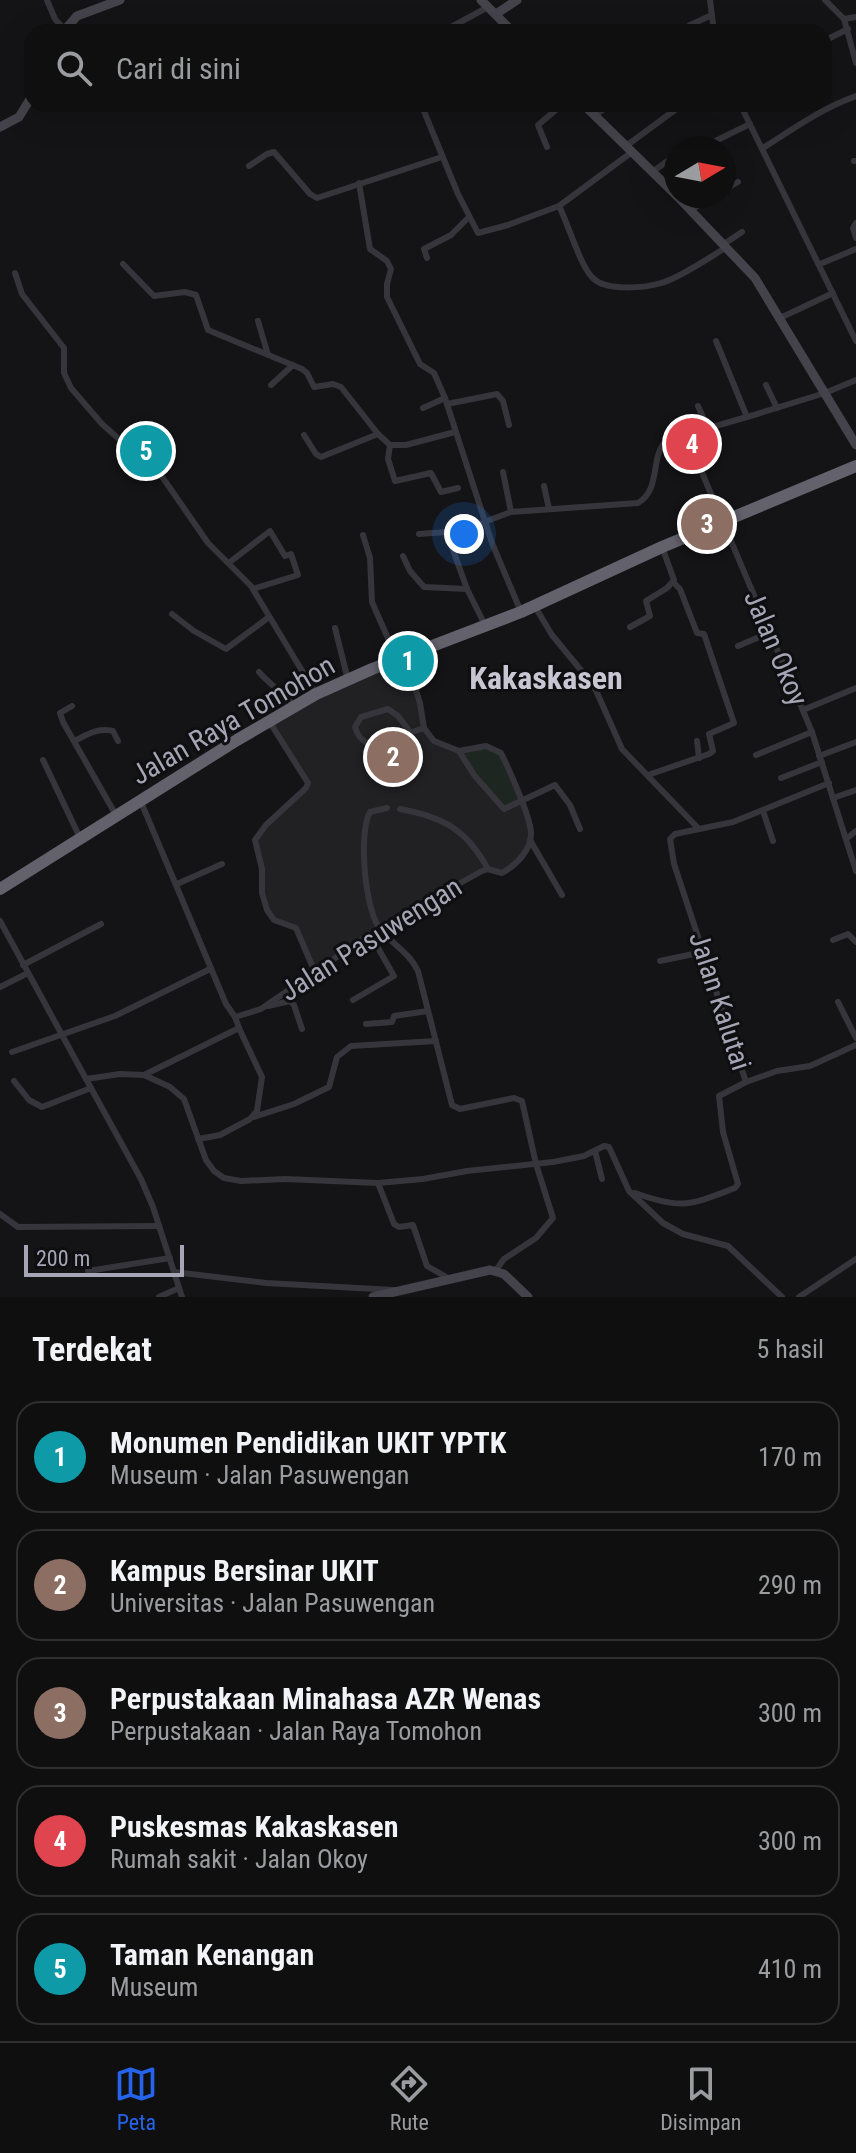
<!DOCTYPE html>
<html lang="id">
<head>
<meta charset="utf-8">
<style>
  body { margin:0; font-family:"Roboto Condensed",sans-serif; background:#1d1d1e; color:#f1f3f6 }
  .compass { position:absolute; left:664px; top:136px; width:72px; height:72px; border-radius:50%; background:#0f0f10; box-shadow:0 8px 32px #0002; rotate:80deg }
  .scale { position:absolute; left:24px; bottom:20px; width:160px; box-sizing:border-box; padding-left:8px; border:4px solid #a6a5b6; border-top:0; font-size:22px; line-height:28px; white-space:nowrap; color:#a6a5b6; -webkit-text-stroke:6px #0f0f11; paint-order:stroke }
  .you { position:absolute; left:464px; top:534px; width:28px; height:28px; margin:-20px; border:6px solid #fff; border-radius:50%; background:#1a73e8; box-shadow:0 0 0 12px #1a73e833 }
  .badge { display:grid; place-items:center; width:52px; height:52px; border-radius:50%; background:#2563eb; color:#fff; font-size:26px; font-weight:700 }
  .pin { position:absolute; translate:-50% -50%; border:4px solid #fff; box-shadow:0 2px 8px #0006 }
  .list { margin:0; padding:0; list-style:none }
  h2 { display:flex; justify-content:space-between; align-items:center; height:104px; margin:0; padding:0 32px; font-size:34px }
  h2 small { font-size:26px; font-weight:400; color:#9b9c9f }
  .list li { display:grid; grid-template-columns:52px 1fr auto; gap:24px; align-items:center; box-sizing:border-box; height:112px; margin:0 16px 16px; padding:0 16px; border:2px solid #2f2f30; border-radius:24px }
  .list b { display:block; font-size:30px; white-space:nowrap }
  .list p { margin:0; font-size:26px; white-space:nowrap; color:#9b9c9f }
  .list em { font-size:26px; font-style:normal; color:#9b9c9f }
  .icon { flex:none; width:44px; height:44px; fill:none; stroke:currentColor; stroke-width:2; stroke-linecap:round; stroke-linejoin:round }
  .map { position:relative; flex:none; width:856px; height:1297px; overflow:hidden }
  .search { position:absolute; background:#0f0f10; box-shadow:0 8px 32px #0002; left:24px; right:24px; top:24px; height:88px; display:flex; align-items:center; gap:20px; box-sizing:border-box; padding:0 28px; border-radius:24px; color:#9b9c9f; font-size:30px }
  .sheet { height:744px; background:#0f0f10 }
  nav { display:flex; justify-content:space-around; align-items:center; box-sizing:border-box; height:112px; border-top:2px solid #2f2f30; background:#0f0f10; font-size:22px; color:#9b9c9f }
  nav a { display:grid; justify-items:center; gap:4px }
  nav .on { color:#2563eb }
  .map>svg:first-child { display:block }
  .built { fill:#212023 }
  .green { fill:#1e2621 }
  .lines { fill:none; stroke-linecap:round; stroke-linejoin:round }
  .street { stroke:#36353b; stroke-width:6 }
  .secondary { stroke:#44434b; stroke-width:9 }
  .highway { stroke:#62616c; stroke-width:12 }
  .labels { text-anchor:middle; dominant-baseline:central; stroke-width:6; stroke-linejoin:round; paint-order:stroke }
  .street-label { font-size:28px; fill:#a6a5b6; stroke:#0f0f11 }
  .quarter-label { font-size:32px; font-weight:bold; fill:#c7c6d2; stroke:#0f0f11 }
</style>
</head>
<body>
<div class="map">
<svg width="856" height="1297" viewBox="0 0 856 1297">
  <rect width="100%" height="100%" fill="#141416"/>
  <path class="built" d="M 405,656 L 429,736 L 458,751 L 501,753 L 531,831 L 522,858 L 502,873 L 488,869 L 379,928 L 314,970 L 296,928 L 270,915 L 262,882 L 257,854 L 259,833 L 307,786 L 269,721 Z"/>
  <path class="green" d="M 486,746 L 497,749 L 521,801 L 504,809 L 459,751 Z"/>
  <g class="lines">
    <g class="street">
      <path d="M 47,0 L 55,19 L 64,29"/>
      <path d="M 710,0 L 714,32"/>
      <path d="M 825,0 L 844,19 L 856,63"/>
      <path d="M 844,19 L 856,17"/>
      <path d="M 690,25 L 712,15"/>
      <path d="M 655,30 L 655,32"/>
      <path d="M 442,32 L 488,7"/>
      <path d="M 824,41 L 848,29"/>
      <path d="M 421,104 L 458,194 L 478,233 L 508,225 L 559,206 L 632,152"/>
      <path d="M 740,104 L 856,341"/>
      <path d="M 594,116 L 611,104"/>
      <path d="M 626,146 L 683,104"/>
      <path d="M 547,147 L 538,125 L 563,104"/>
      <path d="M 687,148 L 690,145 L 692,148"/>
      <path d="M 701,148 L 750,124"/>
      <path d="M 763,148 C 793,129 822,108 856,96"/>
      <path d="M 854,161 L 856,161"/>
      <path d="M 249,166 L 267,154 L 274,152 L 310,194 L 317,198 L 442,157"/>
      <path d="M 652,172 L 676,155"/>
      <path d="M 359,183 L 370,249 L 387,261 L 391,269 L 387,284 L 387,297 L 420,364 L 434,373 L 445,398 L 492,543 L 521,612"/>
      <path d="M 724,190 L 738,182"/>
      <path d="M 559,206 C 568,223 581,269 594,279 C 607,291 645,288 661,283 C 678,279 710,257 727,247"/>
      <path d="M 691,210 L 713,196"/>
      <path d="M 856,223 L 853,228 L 856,238"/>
      <path d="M 724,244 L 742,232"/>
      <path d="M 427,258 L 424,249 L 451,235 L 469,217"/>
      <path d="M 123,264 L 154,296 L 185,292 L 196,295 L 208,330 L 302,369 L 307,373 L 314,387 L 333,384 L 341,387 L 378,434 L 390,445 L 406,445 L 455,432"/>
      <path d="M 820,264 L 856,249"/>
      <path d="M 15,273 L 22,294 L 64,348 L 64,373 L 71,388 L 102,424 L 163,478 L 208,543 L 251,586 L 316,694"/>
      <path d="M 780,318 L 833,293"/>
      <path d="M 258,321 L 268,355"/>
      <path d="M 716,341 L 747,417"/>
      <path d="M 271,385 L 293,365"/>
      <path d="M 766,385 L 777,408"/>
      <path d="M 447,404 L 497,394 L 503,401 L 509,425"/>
      <path d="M 698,406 L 708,428"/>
      <path d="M 423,408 L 445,398"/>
      <path d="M 698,431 L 708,455 L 700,465 L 703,475 L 812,732 L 856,871"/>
      <path d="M 304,435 L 316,454 L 321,457 L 378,434"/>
      <path d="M 390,445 L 388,459 L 395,481 L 431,473 L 441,492 L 458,488"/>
      <path d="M 503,472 L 511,512"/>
      <path d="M 544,486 L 549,509"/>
      <path d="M 447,533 L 467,589 L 485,625"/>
      <path d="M 419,534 L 460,531 L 511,512 L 638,503 C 662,489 649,456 667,440 L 747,417 L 825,393 L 856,380"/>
      <path d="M 363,535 L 370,558 L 372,602 L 397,659"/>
      <path d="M 403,556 L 410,571 L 424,587 L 467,589"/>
      <path d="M 230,562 L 270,531 L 285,556 L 291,554 L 298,575 L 253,589"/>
      <path d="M 534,605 L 552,635 L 594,686 L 622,749 L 698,828"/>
      <path d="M 172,614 L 194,631 L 226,649 L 269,617"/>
      <path d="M 630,627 L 650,616 L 646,601 L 667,588 L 674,580 L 662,547"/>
      <path d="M 335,628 L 348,680"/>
      <path d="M 738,646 L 769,633"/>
      <path d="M 259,672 C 271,686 283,692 294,706"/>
      <path d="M 72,706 L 60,713 L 63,722 L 117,817"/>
      <path d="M 803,710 L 856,688"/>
      <path d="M 269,721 L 308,783 L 306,788 L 266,825 L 255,840 L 262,869 L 262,893 L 267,910 L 274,920 L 296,928 L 314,970"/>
      <path d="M 411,733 L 398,716 L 388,709 L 361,717 L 355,727 C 358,737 365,745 376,744 L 424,728"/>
      <path d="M 74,741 C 87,735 98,727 113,731 L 118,741"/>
      <path d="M 697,741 L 699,758"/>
      <path d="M 459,751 L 474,775 L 504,809 L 555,785 L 570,805 L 580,829"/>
      <path d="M 756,755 L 812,732"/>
      <path d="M 819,756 L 856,742"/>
      <path d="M 43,760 L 81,840"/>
      <path d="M 648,775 L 709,754 L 713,751 L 709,734 L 734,723 L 704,634 L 697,633 L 680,589 L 673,582"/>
      <path d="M 781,778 L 822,762"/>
      <path d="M 833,798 L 856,790"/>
      <path d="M 141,802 L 226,1004 L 235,1017 L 261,1009 L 379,928 L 482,871 L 488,869 L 502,873 C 516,865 532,850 531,832 C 530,816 509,769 501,753 L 486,746 L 459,751 L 434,741 L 424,728 L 420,703 L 405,656"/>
      <path d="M 387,808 L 370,812 C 358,833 365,910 380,929 C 393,945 409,952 418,971 L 452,1105 L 460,1109 L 514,1098 L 522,1101 L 536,1164 L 553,1218 L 536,1238 L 504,1259 L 496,1270"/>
      <path d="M 400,809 C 443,817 466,829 488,869"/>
      <path d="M 763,811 L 773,841"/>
      <path d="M 846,839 L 856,831"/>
      <path d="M 530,840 L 562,895"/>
      <path d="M 177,884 L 222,864"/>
      <path d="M 0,921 L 86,1079 L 120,1074 L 144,1075 L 239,1028 L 235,1017"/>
      <path d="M 833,940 L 848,934 L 856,942"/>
      <path d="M 660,961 L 703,952"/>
      <path d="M 23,965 L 101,924"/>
      <path d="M 0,987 L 28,973"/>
      <path d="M 353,1000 L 394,976 L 370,934"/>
      <path d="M 838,1002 L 856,1038"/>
      <path d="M 268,1006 L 290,1001 L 294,1005 L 302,1029"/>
      <path d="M 366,1024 L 392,1022 L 394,1016 L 428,1011"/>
      <path d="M 12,1052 L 115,1016 L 210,969"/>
      <path d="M 144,1075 L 170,1087 L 184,1099 L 206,1160 L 214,1171 L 224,1178 L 241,1181 L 285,1179 L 378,1183 L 423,1179 L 467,1171 L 553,1162 L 584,1156 L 604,1146 L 609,1147 L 629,1191 L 663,1223 L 683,1234 L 728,1246 L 782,1297"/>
      <path d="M 86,1079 L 141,1179 L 153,1207 L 182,1297"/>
      <path d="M 14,1081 L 29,1100 L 42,1107 L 91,1088"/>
      <path d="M 746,1082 L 674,864 L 670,839 L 675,834 L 733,822 L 829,783"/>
      <path d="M 254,1117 L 294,1104 L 329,1087 L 337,1057 L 351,1046 L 436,1041"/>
      <path d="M 198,1139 L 220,1135 L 250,1119 L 257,1111 L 262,1077 L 239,1028"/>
      <path d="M 595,1151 L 602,1179"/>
      <path d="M 378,1183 L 394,1224 L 399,1227 L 413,1225 L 427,1266 L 448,1278"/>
      <path d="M 635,1193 C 682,1210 690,1205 735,1188 L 738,1184 L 723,1132 L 719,1096 L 746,1082 L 777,1071 L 810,1066 L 856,1045"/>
      <path d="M 0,1214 L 18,1227 L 159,1226"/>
      <path d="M 88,1271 L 170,1258"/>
      <path d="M 174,1272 L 266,1283 L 394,1290"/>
      <path d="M 159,1297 L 179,1288"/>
      <path d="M 799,1297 L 856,1259"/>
    </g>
    <g class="secondary">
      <path d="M 481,0 L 513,32"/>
      <path d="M 496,14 L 517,0"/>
      <path d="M 63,32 L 77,16 L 120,0"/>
      <path d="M 583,104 L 676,195"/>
      <path d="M 0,127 L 19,117 L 32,96"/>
      <path d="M 677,196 L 755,278 L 856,445"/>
      <path d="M 373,1297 L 490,1270 L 504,1274 L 528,1297"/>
    </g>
    <path class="highway" d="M 0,889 L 237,740 L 316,694 L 372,669 L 521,612 L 662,547 L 856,466"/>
  </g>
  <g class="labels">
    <g class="street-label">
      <text transform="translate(776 648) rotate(67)">Jalan Okoy</text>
      <text transform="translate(233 720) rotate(-30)">Jalan Raya Tomohon</text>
      <text transform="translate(371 939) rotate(-32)">Jalan Pasuwengan</text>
      <text transform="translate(720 1001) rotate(72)">Jalan Kalutai</text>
    </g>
    <g class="quarter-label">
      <text x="546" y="678">Kakaskasen</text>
    </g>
  </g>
</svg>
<svg class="compass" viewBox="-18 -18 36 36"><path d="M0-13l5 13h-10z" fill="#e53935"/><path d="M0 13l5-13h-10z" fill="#9b9c9f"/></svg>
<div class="scale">200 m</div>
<div class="you"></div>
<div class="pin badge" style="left:408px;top:661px;background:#0f9aa8">1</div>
<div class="pin badge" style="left:393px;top:757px;background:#8d6e63">2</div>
<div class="pin badge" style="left:707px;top:524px;background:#8d6e63">3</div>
<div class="pin badge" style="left:692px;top:444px;background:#e0444e">4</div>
<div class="pin badge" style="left:146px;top:451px;background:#0f9aa8">5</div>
<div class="search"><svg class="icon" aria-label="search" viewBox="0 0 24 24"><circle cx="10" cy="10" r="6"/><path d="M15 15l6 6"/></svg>Cari di sini</div>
</div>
<section class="sheet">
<h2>Terdekat<small>5 hasil</small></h2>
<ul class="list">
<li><span class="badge" style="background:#0f9aa8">1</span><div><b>Monumen Pendidikan UKIT YPTK</b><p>Museum · Jalan Pasuwengan</p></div><em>170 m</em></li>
<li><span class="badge" style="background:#8d6e63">2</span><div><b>Kampus Bersinar UKIT</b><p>Universitas · Jalan Pasuwengan</p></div><em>290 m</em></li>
<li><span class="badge" style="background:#8d6e63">3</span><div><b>Perpustakaan Minahasa AZR Wenas</b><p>Perpustakaan · Jalan Raya Tomohon</p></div><em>300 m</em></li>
<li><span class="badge" style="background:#e0444e">4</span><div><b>Puskesmas Kakaskasen</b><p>Rumah sakit · Jalan Okoy</p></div><em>300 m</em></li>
<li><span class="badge" style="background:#0f9aa8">5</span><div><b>Taman Kenangan</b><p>Museum</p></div><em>410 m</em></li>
</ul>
</section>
<nav>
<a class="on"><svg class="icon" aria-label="map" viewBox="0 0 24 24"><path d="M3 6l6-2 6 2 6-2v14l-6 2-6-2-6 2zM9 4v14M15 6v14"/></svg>Peta</a>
<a><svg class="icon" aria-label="directions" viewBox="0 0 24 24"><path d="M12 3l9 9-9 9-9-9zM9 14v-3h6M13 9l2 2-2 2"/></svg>Rute</a>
<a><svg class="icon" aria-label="saved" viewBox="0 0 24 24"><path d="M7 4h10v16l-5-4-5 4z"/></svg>Disimpan</a>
</nav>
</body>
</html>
